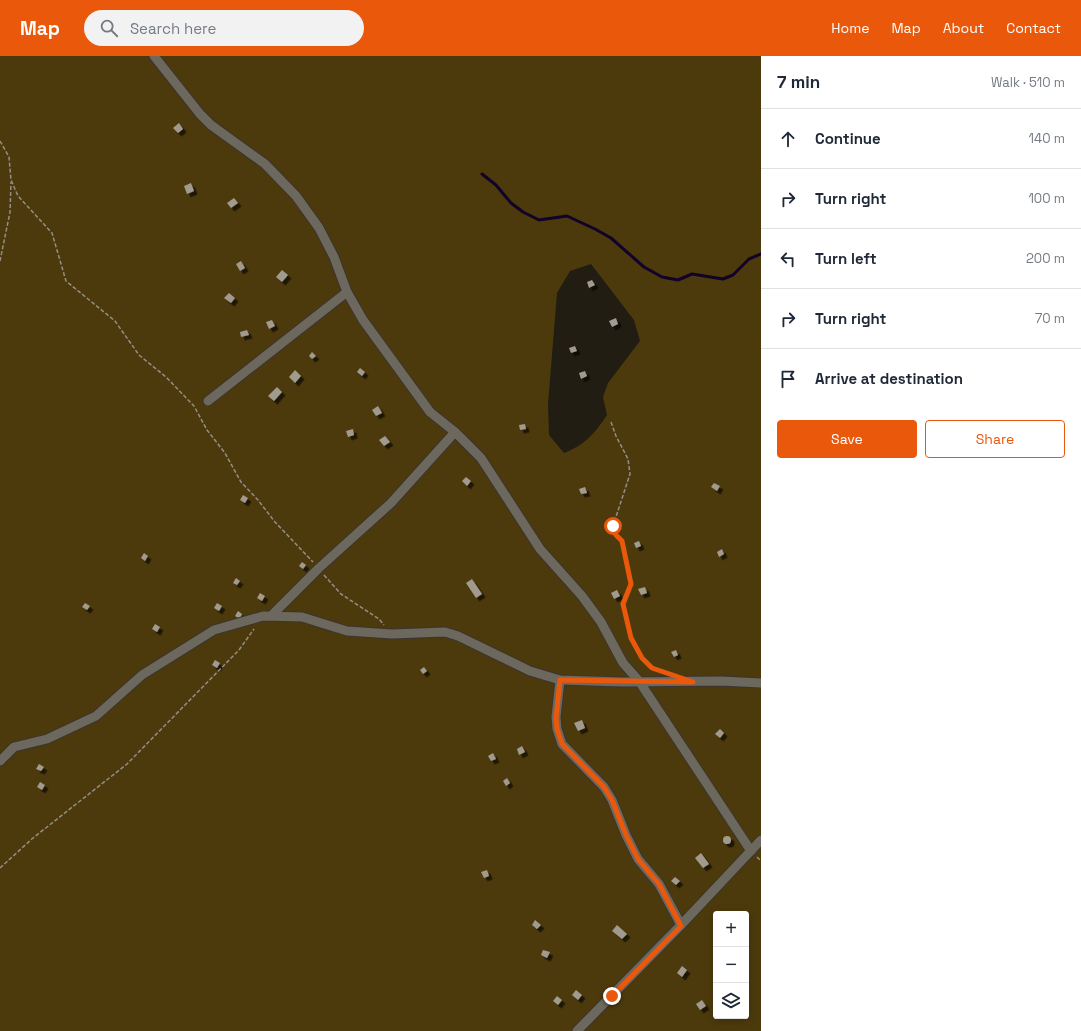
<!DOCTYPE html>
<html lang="en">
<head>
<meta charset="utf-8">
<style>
  body { margin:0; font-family:"Space Grotesk",sans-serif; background:#f2f2f3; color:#1f2937 }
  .controls { position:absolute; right:12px; bottom:12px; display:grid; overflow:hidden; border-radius:4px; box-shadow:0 2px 10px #0003 }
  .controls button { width:36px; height:36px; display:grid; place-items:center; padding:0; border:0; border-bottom:1px solid #e0e1e3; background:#fff; color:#1f2937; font:20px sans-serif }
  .stop { position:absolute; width:12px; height:12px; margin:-9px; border:3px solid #ea580c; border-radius:50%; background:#fff }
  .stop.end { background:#ea580c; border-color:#fff; box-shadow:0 1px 4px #0008 }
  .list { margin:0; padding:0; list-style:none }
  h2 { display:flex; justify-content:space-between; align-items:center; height:52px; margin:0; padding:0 16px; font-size:17px }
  h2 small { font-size:13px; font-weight:400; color:#747a83 }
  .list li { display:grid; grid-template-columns:26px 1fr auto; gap:12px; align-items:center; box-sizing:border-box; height:60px; padding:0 16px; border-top:1px solid #e0e1e3 }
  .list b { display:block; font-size:15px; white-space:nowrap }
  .list em { font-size:13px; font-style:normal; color:#747a83 }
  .actions { display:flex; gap:8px; padding:12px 16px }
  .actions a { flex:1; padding:9px 0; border:1px solid #ea580c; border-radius:4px; text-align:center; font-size:14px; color:#ea580c }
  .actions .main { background:#ea580c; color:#fff }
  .icon { flex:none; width:22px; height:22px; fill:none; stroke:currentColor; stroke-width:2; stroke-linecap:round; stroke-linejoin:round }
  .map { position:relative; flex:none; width:761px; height:975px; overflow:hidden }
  header { display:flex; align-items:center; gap:24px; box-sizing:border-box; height:56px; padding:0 20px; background:#ea580c; color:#fff }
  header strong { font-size:19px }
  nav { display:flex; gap:22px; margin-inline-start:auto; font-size:14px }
  .search { width:280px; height:36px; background:#f2f2f3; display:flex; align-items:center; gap:10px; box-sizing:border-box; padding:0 14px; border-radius:22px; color:#747a83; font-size:15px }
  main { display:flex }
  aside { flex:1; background:#fff }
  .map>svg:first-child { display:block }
  .green { fill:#4d3a0c; fill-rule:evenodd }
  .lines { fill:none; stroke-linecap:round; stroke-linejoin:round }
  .stream { stroke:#120128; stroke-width:3 }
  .building { fill:#a19b8f; filter:url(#shadow) }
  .street-casing { stroke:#393530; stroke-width:11 }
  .path { stroke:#938f87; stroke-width:1.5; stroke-dasharray:4 2; stroke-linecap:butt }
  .street { stroke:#6d685d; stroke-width:9 }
  .route { stroke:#ea580c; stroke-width:5 }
</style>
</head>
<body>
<header>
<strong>Map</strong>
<div class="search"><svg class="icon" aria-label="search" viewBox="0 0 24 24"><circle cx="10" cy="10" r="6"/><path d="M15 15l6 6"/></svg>Search here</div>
<nav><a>Home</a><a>Map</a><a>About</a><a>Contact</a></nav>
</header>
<main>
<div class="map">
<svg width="761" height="975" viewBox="0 0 761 975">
  <defs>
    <filter id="shadow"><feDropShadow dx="3.5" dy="3.5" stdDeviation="0" flood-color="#0009"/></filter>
  </defs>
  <rect width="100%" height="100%" fill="#211d13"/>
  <path class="green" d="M 0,0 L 761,0 L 761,975 L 0,975 ZM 591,208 L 634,264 L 640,285 L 608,327 L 603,341 L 607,359 C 595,377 585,389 564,397 L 549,379 L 548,348 L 557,237 L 570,215 ZM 716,858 L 746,858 L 746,960 L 716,960 Z"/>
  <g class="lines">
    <path class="stream" d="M 482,118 L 496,129 L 511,147 L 523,156 L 539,164 L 567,160 L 595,173 L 611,182 L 644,211 L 662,221 L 678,224 L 692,218 L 723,223 L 733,219 L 749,203 L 761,198"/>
  </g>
  <g class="building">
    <path d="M 179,67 L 183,73 L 178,77 L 173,72 Z"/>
    <path d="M 191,127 L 194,135 L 187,138 L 184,130 Z"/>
    <path d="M 234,142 L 238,147 L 231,152 L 227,147 Z"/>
    <path d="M 241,205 L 245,212 L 240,215 L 236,208 Z"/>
    <path d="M 282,214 L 288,219 L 282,226 L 276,221 Z"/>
    <path d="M 592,224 L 595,229 L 589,232 L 587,226 Z"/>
    <path d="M 229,237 L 235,242 L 231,247 L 224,242 Z"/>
    <path d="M 616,262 L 618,268 L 612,271 L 609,265 Z"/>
    <path d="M 272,264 L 275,270 L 269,273 L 266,266 Z"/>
    <path d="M 247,274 L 249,279 L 241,281 L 240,276 Z"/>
    <path d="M 575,290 L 577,295 L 571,297 L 569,292 Z"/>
    <path d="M 312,296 L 316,300 L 312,303 L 309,300 Z"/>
    <path d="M 360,312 L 365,316 L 362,320 L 357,316 Z"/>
    <path d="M 295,314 L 301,320 L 295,327 L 289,321 Z"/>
    <path d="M 585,315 L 587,320 L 581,323 L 579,317 Z"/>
    <path d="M 277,331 L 282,336 L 274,345 L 268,340 Z"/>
    <path d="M 378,350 L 382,357 L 376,360 L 372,354 Z"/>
    <path d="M 525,368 L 526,373 L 520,374 L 519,369 Z"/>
    <path d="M 353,373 L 354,379 L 348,381 L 346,375 Z"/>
    <path d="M 385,380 L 390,386 L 384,390 L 379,384 Z"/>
    <path d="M 466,421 L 471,425 L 467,430 L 462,425 Z"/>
    <path d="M 714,427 L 720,430 L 717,435 L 711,431 Z"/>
    <path d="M 585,431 L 587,437 L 581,438 L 579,433 Z"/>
    <path d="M 243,439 L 248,442 L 245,447 L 240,444 Z"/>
    <path d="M 639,485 L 641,490 L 636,492 L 634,487 Z"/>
    <path d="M 722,493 L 724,498 L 719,501 L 717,496 Z"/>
    <path d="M 144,497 L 148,500 L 145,505 L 141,502 Z"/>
    <path d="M 302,506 L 306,509 L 303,513 L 299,510 Z"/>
    <path d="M 236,522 L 240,525 L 237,529 L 233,527 Z"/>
    <path d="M 472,523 L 482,538 L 476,542 L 466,527 Z"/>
    <path d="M 645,531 L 647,537 L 641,539 L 638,533 Z"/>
    <path d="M 617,534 L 620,540 L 614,543 L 611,537 Z"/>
    <path d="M 260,537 L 265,540 L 262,545 L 257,542 Z"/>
    <path d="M 85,547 L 90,550 L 87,554 L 82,551 Z"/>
    <path d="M 217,547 L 222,550 L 219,555 L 214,552 Z"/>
    <path d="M 238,555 L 242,558 L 240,563 L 235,560 Z"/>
    <path d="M 155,568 L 160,571 L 157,576 L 152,573 Z"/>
    <path d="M 676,594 L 678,599 L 674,601 L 671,596 Z"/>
    <path d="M 215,604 L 220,607 L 217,612 L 212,609 Z"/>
    <path d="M 424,611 L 427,615 L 423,618 L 420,614 Z"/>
    <path d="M 582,664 L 585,672 L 578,675 L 574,667 Z"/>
    <path d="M 720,673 L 724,677 L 720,682 L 715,678 Z"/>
    <path d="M 522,690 L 525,696 L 519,699 L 517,693 Z"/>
    <path d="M 493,697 L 496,703 L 491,705 L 488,700 Z"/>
    <path d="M 39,708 L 44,711 L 41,715 L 36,713 Z"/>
    <path d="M 507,722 L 510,727 L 506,730 L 503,725 Z"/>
    <path d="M 40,726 L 45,729 L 42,734 L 37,731 Z"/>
    <circle cx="727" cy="784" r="4"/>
    <path d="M 701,797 L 709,808 L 703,812 L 695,802 Z"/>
    <path d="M 487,814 L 489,820 L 484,822 L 481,816 Z"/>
    <path d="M 675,821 L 680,825 L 676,829 L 671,825 Z"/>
    <path d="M 535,864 L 541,869 L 537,873 L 532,869 Z"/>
    <path d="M 617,869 L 627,878 L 622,883 L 612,875 Z"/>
    <path d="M 543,894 L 550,896 L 547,902 L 541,899 Z"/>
    <path d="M 682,910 L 687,914 L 682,921 L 677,917 Z"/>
    <path d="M 576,934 L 582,939 L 578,944 L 572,939 Z"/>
    <path d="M 557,940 L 562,944 L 558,949 L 553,945 Z"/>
    <path d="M 702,944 L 706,950 L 700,954 L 696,948 Z"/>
  </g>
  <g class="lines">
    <g class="street-casing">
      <g id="street">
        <path d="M 154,0 L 200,58 L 211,69 L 265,108 L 296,140 L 319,172 L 334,201 L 347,236 L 363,264 L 430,356 L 455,376 L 481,402 L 540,493 L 582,540 L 601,566 L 623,607 L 639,625 L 751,795"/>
        <path d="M 208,345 L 347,236"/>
        <path d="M 271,560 L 319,512 L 391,447 L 455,376"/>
        <path d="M 560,624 L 556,661 L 557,673 L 562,688 L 604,731 L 612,744 L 626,779 L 638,803 L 659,828 L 681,869"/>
        <path d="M 0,705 L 14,691 L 47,683 L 96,660 L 142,619 L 214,574 L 263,560 L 302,561 L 347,575 L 392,578 L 445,576 L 458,580 L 530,615 L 560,624 L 623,626 L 721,625 L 761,627"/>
        <path d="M 577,975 L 681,869 L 761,784"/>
      </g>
    </g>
    <g class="path">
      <path d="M 0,85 L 9,101 L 11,124 L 18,140 L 52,177 L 66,225 L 115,265 L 139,299 L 166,321 L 194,350 L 207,374 L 225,397 L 241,426 L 258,444 L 275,466 L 313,506"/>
      <path d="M 0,205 L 10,156 L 11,126"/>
      <path d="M 611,366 L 616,380 L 628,403 L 630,418 L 613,470 L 616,479 L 622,485 L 631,528 L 623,548 L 631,582 L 642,602 L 652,612 L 662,616"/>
      <path d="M 324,519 L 341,538 L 379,563 L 384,569"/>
      <path d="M 757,801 L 761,805"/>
      <path d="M 0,812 L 33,782 L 127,708 L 239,594 L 254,573"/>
    </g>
    <use href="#street" class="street"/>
  </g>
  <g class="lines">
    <path class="route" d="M 612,940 L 681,870 L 659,828 L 638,803 L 626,779 L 612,744 L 604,731 L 562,688 L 557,673 L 556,662 L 560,624 L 693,626 L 652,612 L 642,602 L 631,582 L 623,548 L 631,528 L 622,485 L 616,479 L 613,470"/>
  </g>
</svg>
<div class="controls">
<button>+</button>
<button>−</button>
<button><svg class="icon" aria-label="layers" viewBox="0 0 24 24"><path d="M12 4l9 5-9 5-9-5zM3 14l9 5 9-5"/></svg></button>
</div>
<div class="stop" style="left:613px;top:470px"></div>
<div class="stop end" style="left:612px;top:940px"></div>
</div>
<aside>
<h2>7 min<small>Walk · 510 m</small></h2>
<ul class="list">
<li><svg class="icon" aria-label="ahead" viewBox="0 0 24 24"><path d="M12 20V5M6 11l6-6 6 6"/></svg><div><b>Continue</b></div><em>140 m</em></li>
<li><svg class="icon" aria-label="right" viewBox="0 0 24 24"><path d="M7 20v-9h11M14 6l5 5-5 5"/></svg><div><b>Turn right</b></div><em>100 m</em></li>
<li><svg class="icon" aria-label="left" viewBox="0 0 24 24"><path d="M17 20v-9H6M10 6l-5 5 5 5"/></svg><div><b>Turn left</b></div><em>200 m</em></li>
<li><svg class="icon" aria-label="right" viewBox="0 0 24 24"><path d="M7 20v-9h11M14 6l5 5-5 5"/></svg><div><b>Turn right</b></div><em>70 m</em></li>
<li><svg class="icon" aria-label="arrive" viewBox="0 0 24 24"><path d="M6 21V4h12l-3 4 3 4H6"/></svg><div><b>Arrive at destination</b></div></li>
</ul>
<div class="actions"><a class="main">Save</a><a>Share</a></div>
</aside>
</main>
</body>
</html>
